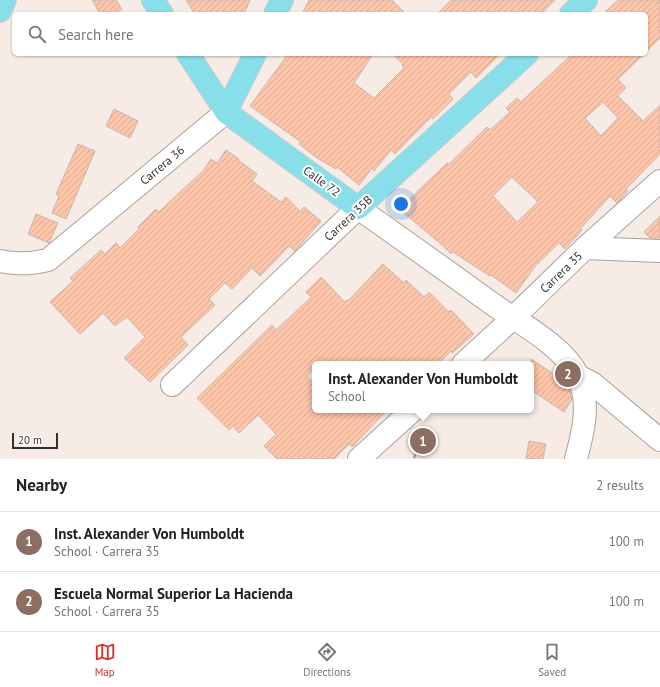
<!DOCTYPE html>
<html lang="en">
<head>
<meta charset="utf-8">
<style>
  body { margin:0; font-family:"PT Sans",sans-serif; background:#f6f6f6; color:#222 }
  .scale { position:absolute; left:12px; bottom:10px; width:46px; box-sizing:border-box; padding-left:4px; border:2px solid #34302e; border-top:0; font-size:11px; line-height:14px; white-space:nowrap; color:#34302e; -webkit-text-stroke:3px #fff; paint-order:stroke }
  .you { position:absolute; left:401px; top:204px; width:14px; height:14px; margin:-10px; border:3px solid #fff; border-radius:50%; background:#1a73e8; box-shadow:0 0 0 6px #1a73e833 }
  .badge { display:grid; place-items:center; width:26px; height:26px; border-radius:50%; background:#d93025; color:#fff; font-size:13px; font-weight:700 }
  .pin { position:absolute; translate:-50% -50%; border:2px solid #fff; box-shadow:0 1px 4px #0006 }
  .popup { position:absolute; left:312px; top:361px; width:222px; height:52px; box-sizing:border-box; display:grid; place-content:center; border-radius:6px; background:#fff; filter:drop-shadow(0 1px 3px #0005); font-size:13px; white-space:nowrap; color:#767676 }
  .popup b { font-size:15px; color:#222 }
  .popup::after { content:''; position:absolute; left:50%; top:100%; margin-left:-8px; border:8px solid transparent; border-top-color:#fff }
  .list { margin:0; padding:0; list-style:none }
  h2 { display:flex; justify-content:space-between; align-items:center; height:52px; margin:0; padding:0 16px; font-size:17px }
  h2 small { font-size:13px; font-weight:400; color:#767676 }
  .list li { display:grid; grid-template-columns:26px 1fr auto; gap:12px; align-items:center; box-sizing:border-box; height:60px; padding:0 16px; border-top:1px solid #e0e0e0 }
  .list b { display:block; font-size:15px; white-space:nowrap }
  .list p { margin:0; font-size:13px; white-space:nowrap; color:#767676 }
  .list em { font-size:13px; font-style:normal; color:#767676 }
  .icon { flex:none; width:22px; height:22px; fill:none; stroke:currentColor; stroke-width:2; stroke-linecap:round; stroke-linejoin:round }
  .map { position:relative; flex:none; width:660px; height:459px; overflow:hidden }
  .search { position:absolute; background:#fff; box-shadow:0 1px 3px #0004; left:12px; right:12px; top:12px; height:44px; display:flex; align-items:center; gap:10px; box-sizing:border-box; padding:0 14px; border-radius:6px; color:#767676; font-size:15px }
  .sheet { height:172px; background:#fff }
  nav { display:flex; justify-content:space-around; align-items:center; box-sizing:border-box; height:56px; border-top:1px solid #e0e0e0; background:#fff; font-size:11px; color:#767676 }
  nav a { display:grid; justify-items:center; gap:2px }
  nav .on { color:#d93025 }
  .map>svg:first-child { display:block }
  .building { fill:url(#building-hatch); stroke:#c4b9b3; fill-rule:evenodd }
  .lines { fill:none; stroke-linecap:round; stroke-linejoin:round }
  .minor-casing { stroke:#aca19b; stroke-width:24 }
  .major-casing { stroke:#cecdcd; stroke-width:24 }
  .path { stroke:#aca39f; stroke-width:2.5; stroke-dasharray:4 2; stroke-linecap:butt }
  .minor { stroke:#fff; stroke-width:22 }
  .major { stroke:#88dfe9; stroke-width:22 }
  .labels { text-anchor:middle; dominant-baseline:central; stroke-width:4; stroke-linejoin:round; paint-order:stroke }
  .street-label { font-size:12px; fill:#34302e; stroke:#fff }
</style>
</head>
<body>
<div class="map">
<svg width="660" height="459" viewBox="0 0 660 459">
  <defs>
    <pattern id="building-hatch" width="6" height="6" patternUnits="userSpaceOnUse"><rect width="6" height="6" fill="#fdc6aa"/><path d="M-1 1l2-2M0 6l6-6M5 7l2-2" fill="none" stroke="#d9aa93"/></pattern>
  </defs>
  <rect width="100%" height="100%" fill="#f7ebe5"/>
  <g class="building">
    <path d="M 92,0 L 116,0 L 122,9 L 114,14 L 100,14 Z"/>
    <path d="M 186,0 L 250,0 L 244,14 L 195,14 Z"/>
    <path d="M 309,0 L 392,0 L 406,14 L 302,14 Z"/>
    <path d="M 451,0 L 555,0 L 541,14 L 437,14 Z"/>
    <path d="M 618,0 L 660,0 L 660,38 L 646,52 L 646,14 L 603,14 Z"/>
    <path d="M 288,54 L 373,54 L 354,83 L 374,98 L 404,68 L 402,66 L 403,64 L 392,54 L 500,54 L 476,78 L 471,72 L 449,94 L 453,99 L 433,119 L 431,117 L 395,154 L 391,150 L 374,171 L 372,168 L 359,185 L 337,167 L 336,169 L 317,158 L 299,144 L 301,142 L 250,106 Z"/>
    <path d="M 572,54 L 644,54 L 618,79 L 626,88 L 618,96 L 643,121 L 660,105 L 660,154 L 626,189 L 628,191 L 617,203 L 610,196 L 580,229 L 582,230 L 565,249 L 559,243 L 536,265 L 516,293 L 491,275 L 490,276 L 453,252 L 451,254 L 441,244 L 399,209 L 447,163 L 449,164 L 487,127 L 490,130 L 510,112 L 506,108 L 517,98 L 521,102 ZM 603,102 L 618,118 L 601,136 L 585,118 ZM 512,177 L 538,202 L 517,222 L 493,196 Z"/>
    <path d="M 114,109 L 138,121 L 130,138 L 106,126 Z"/>
    <path d="M 78,144 L 95,151 L 66,219 L 52,213 L 59,196 L 56,194 Z"/>
    <path d="M 226,150 L 239,159 L 238,160 L 257,174 L 252,181 L 281,202 L 286,197 L 300,211 L 304,207 L 321,221 L 295,251 L 289,246 L 260,276 L 252,268 L 232,289 L 225,283 L 209,299 L 215,305 L 181,337 L 188,345 L 150,382 L 124,358 L 145,337 L 127,317 L 115,326 L 103,313 L 80,334 L 50,302 L 73,281 L 70,278 L 90,260 L 101,250 L 105,254 L 116,243 L 120,248 L 139,229 L 138,227 L 156,209 L 159,212 L 181,191 L 203,171 L 211,159 L 217,163 Z"/>
    <path d="M 36,214 L 58,223 L 49,243 L 28,234 Z"/>
    <path d="M 660,216 L 660,238 L 650,238 L 644,232 Z"/>
    <path d="M 383,264 L 404,283 L 406,280 L 424,297 L 429,292 L 449,312 L 451,310 L 474,334 L 452,353 L 451,351 L 438,364 L 315,364 L 315,368 L 307,376 L 315,385 L 315,410 L 387,410 L 352,447 L 349,444 L 334,459 L 277,459 L 264,446 L 276,434 L 258,415 L 239,433 L 233,426 L 229,430 L 197,398 L 272,325 L 276,330 L 291,316 L 311,297 L 306,292 L 321,277 L 345,302 L 347,300 L 348,301 Z"/>
    <path d="M 531,359 L 567,383 L 572,399 L 564,412 L 531,390 Z"/>
    <path d="M 529,441 L 546,444 L 543,459 L 526,459 Z"/>
  </g>
  <g class="lines">
    <g class="minor-casing">
      <g id="minor">
        <path d="M 585,248 L 660,251"/>
        <path d="M 0,261 C 17,265 31,264 48,260 L 226,112"/>
        <path d="M 463,364 L 513,318 L 585,248 L 660,181"/>
        <path d="M 578,376 L 592,383 L 660,440"/>
        <path d="M 172,385 L 358,208 C 402,239 447,271 491,303 C 518,322 564,346 578,376 C 591,403 583,432 576,459"/>
        <path d="M 359,459 L 413,410"/>
      </g>
    </g>
    <g class="major-casing">
      <g id="major">
        <path d="M 153,0 L 162,14"/>
        <path d="M 0,11 L 5,0"/>
        <path d="M 275,14 L 282,0"/>
        <path d="M 571,14 L 586,0"/>
        <path d="M 188,54 L 226,112 L 358,208 L 527,54"/>
        <path d="M 226,112 L 255,54"/>
      </g>
    </g>
    <path class="path" d="M 410,438 L 416,448 L 414,459"/>
    <use href="#minor" class="minor"/>
    <use href="#major" class="major"/>
  </g>
  <g class="labels">
    <g class="street-label">
      <text transform="translate(162 165) rotate(-40)">Carrera 36</text>
      <text transform="translate(322 181) rotate(36)">Calle 72</text>
      <text transform="translate(348 218) rotate(-43)">Carrera 35B</text>
      <text transform="translate(561 272) rotate(-44)">Carrera 35</text>
    </g>
  </g>
</svg>
<div class="scale">20 m</div>
<div class="you"></div>
<div class="pin badge" style="left:423px;top:441px;background:#8d6e63">1</div>
<div class="popup"><b>Inst. Alexander Von Humboldt</b>School</div>
<div class="pin badge" style="left:568px;top:374px;background:#8d6e63">2</div>
<div class="search"><svg class="icon" aria-label="search" viewBox="0 0 24 24"><circle cx="10" cy="10" r="6"/><path d="M15 15l6 6"/></svg>Search here</div>
</div>
<section class="sheet">
<h2>Nearby<small>2 results</small></h2>
<ul class="list">
<li><span class="badge" style="background:#8d6e63">1</span><div><b>Inst. Alexander Von Humboldt</b><p>School · Carrera 35</p></div><em>100 m</em></li>
<li><span class="badge" style="background:#8d6e63">2</span><div><b>Escuela Normal Superior La Hacienda</b><p>School · Carrera 35</p></div><em>100 m</em></li>
</ul>
</section>
<nav>
<a class="on"><svg class="icon" aria-label="map" viewBox="0 0 24 24"><path d="M3 6l6-2 6 2 6-2v14l-6 2-6-2-6 2zM9 4v14M15 6v14"/></svg>Map</a>
<a><svg class="icon" aria-label="directions" viewBox="0 0 24 24"><path d="M12 3l9 9-9 9-9-9zM9 14v-3h6M13 9l2 2-2 2"/></svg>Directions</a>
<a><svg class="icon" aria-label="saved" viewBox="0 0 24 24"><path d="M7 4h10v16l-5-4-5 4z"/></svg>Saved</a>
</nav>
</body>
</html>
